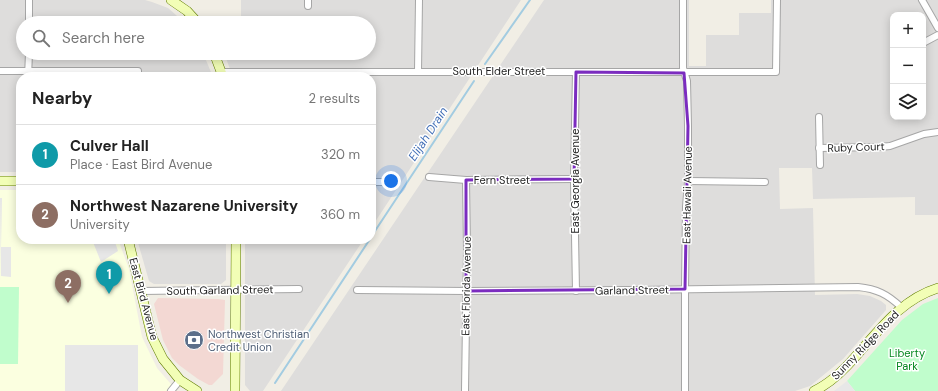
<!DOCTYPE html>
<html lang="en">
<head>
<meta charset="utf-8">
<style>
  body { margin:0; font-family:"DM Sans",sans-serif; background:#f6f6f6; color:#222 }
  .controls { position:absolute; right:12px; top:12px; display:grid; overflow:hidden; border-radius:8px; box-shadow:0 2px 10px #0003 }
  .controls button { width:36px; height:36px; display:grid; place-items:center; padding:0; border:0; border-bottom:1px solid #e0e0e0; background:#fff; color:#222; font:20px sans-serif }
  .you { position:absolute; left:391px; top:181px; width:14px; height:14px; margin:-10px; border:3px solid #fff; border-radius:50%; background:#1a73e8; box-shadow:0 0 0 6px #1a73e833 }
  .badge { display:grid; place-items:center; width:26px; height:26px; border-radius:50%; background:#cf1900; color:#fff; font-size:13px; font-weight:700 }
  .pin { position:absolute; translate:-50% -33px; filter:drop-shadow(0 1px 2px #0008) }
  .pin::after { content:''; position:absolute; top:21px; width:14px; height:12px; background:inherit; clip-path:polygon(0 0,100% 0,50% 100%) }
  .list { margin:0; padding:0; list-style:none }
  h2 { display:flex; justify-content:space-between; align-items:center; height:52px; margin:0; padding:0 16px; font-size:17px }
  h2 small { font-size:13px; font-weight:400; color:#767676 }
  .list li { display:grid; grid-template-columns:26px 1fr auto; gap:12px; align-items:center; box-sizing:border-box; height:60px; padding:0 16px; border-top:1px solid #e0e0e0 }
  .list b { display:block; font-size:15px; white-space:nowrap }
  .list p { margin:0; font-size:13px; white-space:nowrap; color:#767676 }
  .list em { font-size:13px; font-style:normal; color:#767676 }
  .icon { flex:none; width:22px; height:22px; fill:none; stroke:currentColor; stroke-width:2; stroke-linecap:round; stroke-linejoin:round }
  .map { position:relative; flex:none; width:938px; height:391px; overflow:hidden }
  .search { position:absolute; background:#fff; box-shadow:0 2px 10px #0003; left:16px; top:16px; width:360px; height:44px; display:flex; align-items:center; gap:10px; box-sizing:border-box; padding:0 14px; border-radius:22px; color:#767676; font-size:15px }
  .panel { position:absolute; background:#fff; box-shadow:0 2px 10px #0003; left:16px; top:72px; width:360px; height:172px; border-radius:16px }
  .map>svg:first-child { display:block }
  .residential { fill:#dedddc; fill-rule:evenodd }
  .commercial { fill:#f3d8d3 }
  .education { fill:#fbffe0 }
  .park { fill:#c0fdcc }
  .parking { fill:#e7e7e7 }
  .lines { fill:none; stroke-linecap:round; stroke-linejoin:round }
  .stream { stroke:#a3cce1; stroke-width:2 }
  .street-casing { stroke:#a6a6a6; stroke-width:8 }
  .secondary-casing { stroke:#607d00; stroke-width:10 }
  .street { stroke:#fff; stroke-width:6 }
  .secondary { stroke:#f2feb6; stroke-width:9 }
  .marked { fill:none; stroke:#7b2cbf; stroke-width:3; stroke-linejoin:round }
  .labels { text-anchor:middle; dominant-baseline:central; stroke-width:3; stroke-linejoin:round; paint-order:stroke }
  .street-label { font-size:11px; fill:#1f1f1f; stroke:#fff }
  .service-label { font-size:11px; fill:#4e5e75; stroke:#fff; text-anchor:start }
  .park-label { font-size:11px; fill:#04871f; stroke:#fff }
  .water-label { font-size:12px; font-style:italic; fill:#4470b7; stroke:#fff }
</style>
</head>
<body>
<div class="map">
<svg width="938" height="391" viewBox="0 0 938 391">
  <rect width="100%" height="100%" fill="#f1eee5"/>
  <g class="residential">
    <path d="M 0,0 L 145,0 L 152,2 L 168,8 L 185,23 L 23,23 L 23,53 L 203,53 L 213,77 L 21,77 L 21,172 L 0,172 Z"/>
    <path d="M 241,0 L 521,0 L 371,228 L 371,77 L 233,77 L 224,53 L 369,53 L 369,23 L 208,23 L 204,17 L 241,17 Z"/>
    <path d="M 544,0 L 689,0 L 689,66 L 706,66 L 706,35 L 739,35 L 739,13 L 771,13 L 771,0 L 938,0 L 938,215 L 915,215 L 915,197 L 813,199 L 812,168 L 779,168 L 780,209 L 813,208 L 815,295 L 857,294 L 870,296 L 881,301 L 886,305 L 886,310 L 843,359 L 810,386 L 795,391 L 281,391 ZM 893,15 L 923,15 L 923,117 L 893,117 Z"/>
    <path d="M 137,239 L 226,239 L 226,280 L 221,284 L 154,284 L 149,281 Z"/>
    <path d="M 245,239 L 364,239 L 263,391 L 250,391 L 245,385 Z"/>
  </g>
  <path class="commercial" d="M 158,298 L 218,299 L 225,300 L 223,374 L 212,385 L 209,385 L 198,379 L 179,365 L 172,358 L 163,340 L 154,304 Z"/>
  <path class="education" d="M 0,190 L 21,190 L 21,239 L 118,239 L 129,269 L 142,337 L 157,368 L 177,391 L 0,391 Z"/>
  <g class="park">
    <path d="M 0,287 L 19,287 L 18,364 L 0,364 Z"/>
    <path d="M 938,298 L 938,391 L 855,391 L 847,381 L 902,320 L 923,304 Z"/>
  </g>
  <g class="parking">
    <path d="M 0,198 L 2,198 L 1,247 L 11,247 L 11,277 L 1,276 L 1,283 Z"/>
    <path d="M 39,239 L 114,239 L 118,251 L 101,262 L 93,242 L 39,242 Z"/>
    <rect x="65" y="345" width="73" height="46"/>
    <path d="M 847,381 L 855,391 L 834,391 Z"/>
  </g>
  <g class="lines">
    <g class="stream">
      <path d="M 485,64 L 530,0"/>
      <path d="M 371,237 L 474,81"/>
      <path d="M 275,383 L 370,239"/>
    </g>
    <g class="street-casing">
      <g id="street">
        <path d="M 308,0 L 308,6"/>
        <path d="M 683,0 L 683,68 L 687,81 L 688,126 L 688,181 L 686,207 L 685,289 L 685,391"/>
        <path d="M 922,0 L 938,28"/>
        <path d="M 29,23 L 29,0"/>
        <path d="M 923,43 L 938,35"/>
        <path d="M 0,71 L 138,71 L 138,77"/>
        <path d="M 418,71 L 419,0"/>
        <path d="M 222,72 C 406,71 591,73 776,72 L 777,0"/>
        <path d="M 28,77 L 29,53"/>
        <path d="M 819,117 L 820,165"/>
        <path d="M 819,148 L 880,147 L 890,146 L 924,134 L 938,132"/>
        <path d="M 429,177 L 466,180 L 574,179"/>
        <path d="M 688,181 L 765,182"/>
        <path d="M 371,182 L 390,182"/>
        <path d="M 357,290 L 466,291 L 637,290 L 858,287 C 877,289 887,294 901,307"/>
        <path d="M 141,291 L 299,289"/>
        <path d="M 576,291 L 574,179 L 576,72"/>
        <path d="M 171,391 L 180,380"/>
        <path d="M 465,391 L 467,250 L 466,180"/>
      </g>
    </g>
    <g class="secondary-casing">
      <g id="secondary">
        <path d="M 171,0 L 187,11 L 198,23"/>
        <path d="M 214,53 L 223,77"/>
        <path d="M 0,181 L 21,181"/>
        <path d="M 128,239 L 152,337 L 163,359 L 180,380 L 197,391"/>
        <path d="M 235,391 L 236,239"/>
        <path d="M 814,391 C 831,383 844,370 856,356 C 880,329 902,299 938,288"/>
      </g>
    </g>
    <use href="#street" class="street"/>
    <use href="#secondary" class="secondary"/>
  </g>
  <path class="marked" d="M 576,72 L 684,73 L 688,126 L 685,289 L 466,291 L 466,180 L 574,179 Z"/>
  <defs>
    <g id="bank-disc" transform="scale(1)"><circle r="9.5" fill="#5c6f8a" stroke="#fff"/><path d="M-6-4H6V4H-6ZM0-2.3a2.3 2.3 0 1 0 0 4.6a2.3 2.3 0 1 0 0-4.6Z" fill="#fff"/></g>
  </defs>
  <g fill-rule="evenodd">
    <use href="#bank-disc" x="194" y="340"/>
  </g>
  <g class="labels">
    <g class="street-label">
      <text x="499" y="71">South Elder Street</text>
      <text transform="translate(856 147) rotate(-2)">Ruby Court</text>
      <text x="502" y="180">Fern Street</text>
      <text transform="translate(575 181) rotate(-90)">East Georgia Avenue</text>
      <text transform="translate(687 195) rotate(-89)">East Hawaii Avenue</text>
      <text transform="translate(466 286) rotate(-89)">East Florida Avenue</text>
      <text transform="translate(220 290) rotate(-1)">South Garland Street</text>
      <text transform="translate(632 290) rotate(-1)">Garland Street</text>
      <text transform="translate(144 299) rotate(75)">East Bird Avenue</text>
      <text transform="translate(865 345) rotate(-46)">Sunny Ridge Road</text>
    </g>
    <g class="service-label">
      <text x="208" y="334">Northwest Christian<tspan x="208" dy="13">Credit Union</tspan></text>
    </g>
    <g class="park-label">
      <text x="907" y="353">Liberty<tspan x="907" dy="13">Park</tspan></text>
    </g>
    <g class="water-label">
      <text transform="translate(428 134) rotate(-57)">Elijah Drain</text>
    </g>
  </g>
</svg>
<div class="controls">
<button>+</button>
<button>−</button>
<button><svg class="icon" aria-label="layers" viewBox="0 0 24 24"><path d="M12 4l9 5-9 5-9-5zM3 14l9 5 9-5"/></svg></button>
</div>
<div class="you"></div>
<div class="pin badge" style="left:109px;top:294px;background:#0f9aa8">1</div>
<div class="pin badge" style="left:68px;top:303px;background:#8d6e63">2</div>
<div class="search"><svg class="icon" aria-label="search" viewBox="0 0 24 24"><circle cx="10" cy="10" r="6"/><path d="M15 15l6 6"/></svg>Search here</div>
<section class="panel">
<h2>Nearby<small>2 results</small></h2>
<ul class="list">
<li><span class="badge" style="background:#0f9aa8">1</span><div><b>Culver Hall</b><p>Place · East Bird Avenue</p></div><em>320 m</em></li>
<li><span class="badge" style="background:#8d6e63">2</span><div><b>Northwest Nazarene University</b><p>University</p></div><em>360 m</em></li>
</ul>
</section>
</div>
</body>
</html>
